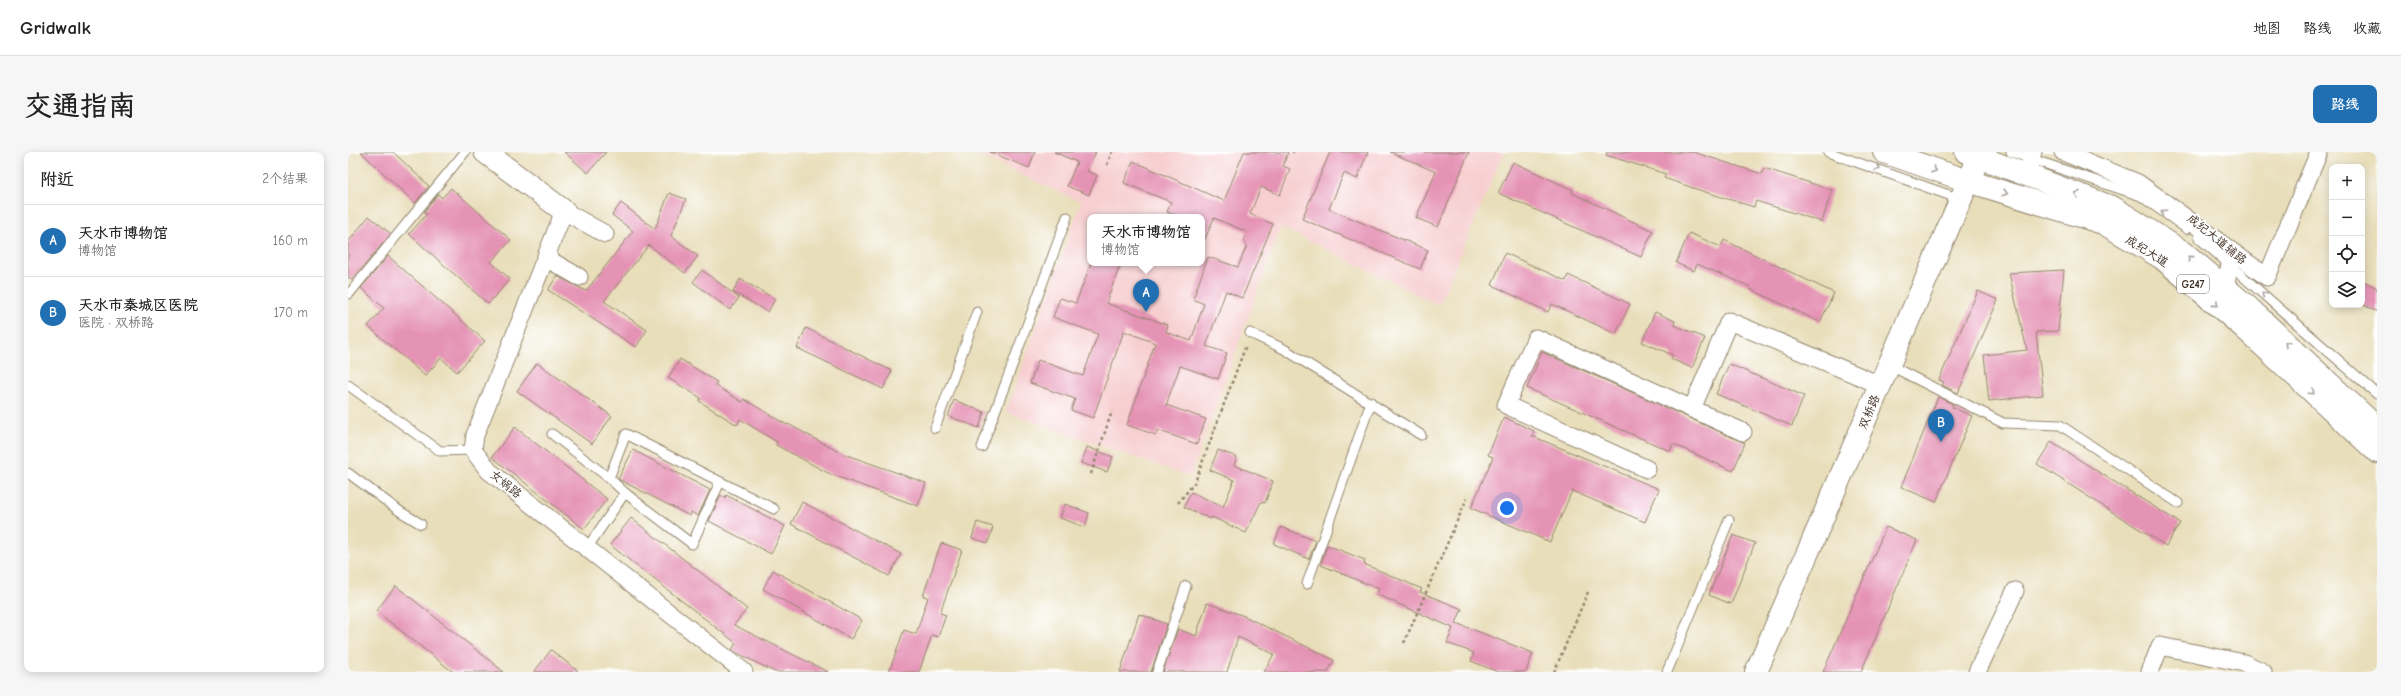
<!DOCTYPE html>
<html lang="zh">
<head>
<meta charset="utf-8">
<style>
  body { margin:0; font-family:"Comic Neue","LXGW WenKai TC",sans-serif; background:#f6f6f6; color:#222 }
  .controls { position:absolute; right:12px; top:12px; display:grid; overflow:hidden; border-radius:8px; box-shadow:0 2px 10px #0003 }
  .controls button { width:36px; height:36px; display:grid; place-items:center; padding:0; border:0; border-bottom:1px solid #e0e0e0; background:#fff; color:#222; font:20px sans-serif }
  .you { position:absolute; left:1159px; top:356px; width:14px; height:14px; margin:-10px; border:3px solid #fff; border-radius:50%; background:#1a73e8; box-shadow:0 0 0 6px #1a73e833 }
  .badge { display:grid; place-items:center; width:26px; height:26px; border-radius:50%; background:#1f6fb2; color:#fff; font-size:13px; font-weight:700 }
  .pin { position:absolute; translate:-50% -33px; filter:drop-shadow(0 1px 2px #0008) }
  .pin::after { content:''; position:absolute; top:21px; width:14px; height:12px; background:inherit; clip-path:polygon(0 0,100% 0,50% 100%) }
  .popup { position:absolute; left:739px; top:62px; width:118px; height:52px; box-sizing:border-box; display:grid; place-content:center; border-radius:8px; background:#fff; filter:drop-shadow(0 1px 3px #0005); font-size:13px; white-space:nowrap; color:#767676 }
  .popup b { font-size:15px; color:#222 }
  .popup::after { content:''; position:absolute; left:50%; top:100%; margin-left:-8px; border:8px solid transparent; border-top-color:#fff }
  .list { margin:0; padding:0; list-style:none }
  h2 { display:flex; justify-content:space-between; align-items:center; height:52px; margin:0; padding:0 16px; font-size:17px }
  h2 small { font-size:13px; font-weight:400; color:#767676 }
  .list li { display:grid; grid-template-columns:26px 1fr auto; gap:12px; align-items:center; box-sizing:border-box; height:72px; padding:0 16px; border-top:1px solid #e0e0e0 }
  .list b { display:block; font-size:15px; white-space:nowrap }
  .list p { margin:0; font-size:13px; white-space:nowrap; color:#767676 }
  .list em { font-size:13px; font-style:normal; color:#767676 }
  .icon { flex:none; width:22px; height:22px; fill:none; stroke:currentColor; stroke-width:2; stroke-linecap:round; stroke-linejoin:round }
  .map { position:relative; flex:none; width:2029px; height:520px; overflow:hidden; border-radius:8px }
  header { display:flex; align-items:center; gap:24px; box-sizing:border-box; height:56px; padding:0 20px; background:#fff; border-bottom:1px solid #e0e0e0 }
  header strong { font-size:19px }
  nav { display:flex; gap:22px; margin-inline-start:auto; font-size:14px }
  .intro { display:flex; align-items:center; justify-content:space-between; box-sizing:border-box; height:96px; padding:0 24px }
  h1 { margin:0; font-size:28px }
  .button { padding:10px 18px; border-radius:8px; background:#1f6fb2; color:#fff; font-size:14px; font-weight:700 }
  main { display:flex; gap:24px; padding:0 24px }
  aside { flex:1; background:#fff; border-radius:8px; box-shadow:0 2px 10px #0003 }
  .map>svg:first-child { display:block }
  .built { fill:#f7cfd0; fill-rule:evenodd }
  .building { fill:#e593b5 }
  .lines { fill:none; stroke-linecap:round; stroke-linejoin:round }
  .lane-casing { stroke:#92846c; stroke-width:11 }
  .street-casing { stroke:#92846c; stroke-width:19 }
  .secondary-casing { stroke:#92846c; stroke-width:24 }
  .highway-casing { stroke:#92846c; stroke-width:24 }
  .path { stroke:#92846c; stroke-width:2.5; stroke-dasharray:3 3; stroke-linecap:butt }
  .lane { stroke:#fff; stroke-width:9 }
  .street { stroke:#fff; stroke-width:17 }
  .secondary { stroke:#fff; stroke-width:22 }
  .highway { stroke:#fff; stroke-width:22 }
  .oneway { stroke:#a79f9a }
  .labels { text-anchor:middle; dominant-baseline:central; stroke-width:3.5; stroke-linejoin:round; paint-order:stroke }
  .shield { fill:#fff; stroke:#766a62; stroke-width:1 }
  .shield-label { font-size:11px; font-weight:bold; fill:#3b2a1e }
  .street-label { font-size:12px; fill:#3b2a1e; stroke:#fff }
</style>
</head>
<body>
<header>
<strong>Gridwalk</strong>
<nav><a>地图</a><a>路线</a><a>收藏</a></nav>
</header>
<div class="intro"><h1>交通指南</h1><a class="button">路线</a></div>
<main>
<aside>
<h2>附近<small>2个结果</small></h2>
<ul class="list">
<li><span class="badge">A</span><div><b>天水市博物馆</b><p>博物馆</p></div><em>160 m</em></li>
<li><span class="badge">B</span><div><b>天水市秦城区医院</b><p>医院 · 双桥路</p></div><em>170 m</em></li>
</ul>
</aside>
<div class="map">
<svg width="2029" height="520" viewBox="0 0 2029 520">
  <rect width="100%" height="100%" fill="#fff"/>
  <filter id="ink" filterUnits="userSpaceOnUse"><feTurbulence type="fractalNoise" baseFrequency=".025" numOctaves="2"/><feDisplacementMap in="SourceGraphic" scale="8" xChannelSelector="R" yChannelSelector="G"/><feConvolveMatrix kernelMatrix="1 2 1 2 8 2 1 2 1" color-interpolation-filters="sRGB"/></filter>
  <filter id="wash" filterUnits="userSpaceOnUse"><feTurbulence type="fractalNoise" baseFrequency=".012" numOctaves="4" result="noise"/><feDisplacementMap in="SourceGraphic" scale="16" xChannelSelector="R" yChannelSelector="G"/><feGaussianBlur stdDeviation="0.9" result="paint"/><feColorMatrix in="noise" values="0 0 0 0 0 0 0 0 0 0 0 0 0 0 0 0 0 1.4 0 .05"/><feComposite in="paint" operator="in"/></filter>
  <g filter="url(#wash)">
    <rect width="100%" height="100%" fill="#e8deba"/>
    <path class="built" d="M 623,0 L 1156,0 L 1091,153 L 933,75 L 842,325 L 658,260 L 733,50 ZM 742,65 L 854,65 L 854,111 L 742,111 Z"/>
    <g id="blocks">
      <g class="building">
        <path d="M 13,0 L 45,0 L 81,34 L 67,51 Z"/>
        <path d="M 216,0 L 258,0 L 240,21 Z"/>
        <path d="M 642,0 L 687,0 L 681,16 Z"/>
        <path d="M 706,0 L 748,0 L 739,19 L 749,23 L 741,43 L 719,34 L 729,10 Z"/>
        <path d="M 896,0 L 940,0 L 935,14 L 942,17 L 932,43 L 913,35 L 902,62 L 925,72 L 894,146 L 878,139 L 858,194 L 879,201 L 870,227 L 832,214 L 818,253 L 858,267 L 849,292 L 809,278 L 808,283 L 779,273 L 807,191 L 776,179 L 745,266 L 723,258 L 727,247 L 682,231 L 690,208 L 735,224 L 750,182 L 705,165 L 712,146 L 728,151 L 743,111 L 773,111 L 758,151 L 820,173 L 818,180 L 843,189 L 856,152 L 845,147 L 860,105 L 890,115 L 899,93 L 895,89 L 899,80 L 866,66 L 854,94 L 854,65 L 832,65 L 819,60 L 823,50 L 776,31 L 785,9 L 876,49 Z"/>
        <path d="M 982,0 L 1020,0 L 1009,27 L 996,21 L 981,57 L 1080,98 L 1072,117 L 954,67 Z"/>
        <path d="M 1042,0 L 1121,0 L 1090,75 L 1068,66 L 1088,20 Z"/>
        <path d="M 1259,0 L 1345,0 L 1414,22 L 1416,16 L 1484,38 L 1474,70 L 1408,49 L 1406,55 L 1351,38 L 1316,26 L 1318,22 L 1258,3 Z"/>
        <path d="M 1165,10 L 1225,38 L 1224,41 L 1305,79 L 1293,105 L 1150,41 Z"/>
        <path d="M 103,36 L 163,88 L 143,110 L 162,127 L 140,152 L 61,82 L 79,62 L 76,60 L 90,42 L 94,46 Z"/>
        <path d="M 321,41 L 338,47 L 323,84 L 350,104 L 337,121 L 301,93 L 256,149 L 299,178 L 288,195 L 200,138 L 209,124 L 238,139 L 285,79 L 264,63 L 273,51 L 307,77 Z"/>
        <path d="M 21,64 L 43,82 L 4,128 L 0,125 L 0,90 Z"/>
        <path d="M 1341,81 L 1373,95 L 1376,88 L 1486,141 L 1472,170 L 1402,137 L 1403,135 L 1349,112 L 1346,119 L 1328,111 Z"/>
        <path d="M 1157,101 L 1218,129 L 1220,123 L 1282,152 L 1268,182 L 1204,152 L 1200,160 L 1144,133 Z"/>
        <path d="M 40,104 L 137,189 L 109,220 L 93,206 L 77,224 L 20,174 L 36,156 L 13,136 Z"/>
        <path d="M 354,118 L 391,146 L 382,158 L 345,130 Z"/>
        <path d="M 1716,118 L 1710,179 L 1688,180 L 1695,243 L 1641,249 L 1636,203 L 1679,198 L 1661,121 Z"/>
        <path d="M 392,127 L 427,147 L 420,160 L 385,140 Z"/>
        <path d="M 2014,128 L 2029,136 L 2029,160 L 2014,152 Z"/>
        <path d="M 1630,139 L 1650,148 L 1610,241 L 1594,233 L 1596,230 L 1591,228 Z"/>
        <path d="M 1307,160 L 1327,169 L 1326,173 L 1357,186 L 1344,216 L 1323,207 L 1325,203 L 1294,190 Z"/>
        <path d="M 458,176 L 544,219 L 535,237 L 449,196 Z"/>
        <path d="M 1194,200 L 1397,291 L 1385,319 L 1325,292 L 1322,299 L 1179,236 Z"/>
        <path d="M 332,207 L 369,230 L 367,233 L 394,250 L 396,247 L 439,273 L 440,272 L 493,301 L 578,331 L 570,354 L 482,322 L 428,293 L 429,290 L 392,267 L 389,273 L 351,249 L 353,246 L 320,226 Z"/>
        <path d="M 189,211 L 264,264 L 244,292 L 169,239 Z"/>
        <path d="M 1381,212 L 1456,244 L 1444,274 L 1368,242 Z"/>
        <path d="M 1590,245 L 1605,252 L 1604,255 L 1624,264 L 1588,350 L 1553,335 Z"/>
        <path d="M 606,248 L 636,260 L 631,276 L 600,264 Z"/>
        <path d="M 1156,265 L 1186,279 L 1184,284 L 1311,337 L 1297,370 L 1224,339 L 1202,390 L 1123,356 L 1145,305 L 1140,303 Z"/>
        <path d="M 167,275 L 259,347 L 236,377 L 144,305 Z"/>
        <path d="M 1703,290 L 1832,371 L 1818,394 L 1689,312 Z"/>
        <path d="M 739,295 L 765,305 L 759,320 L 733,311 Z"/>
        <path d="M 285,298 L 362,338 L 350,364 L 343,360 L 342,364 L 270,327 Z"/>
        <path d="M 870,298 L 889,305 L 886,313 L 925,329 L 917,351 L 913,350 L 898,381 L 864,365 L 863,367 L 836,355 L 843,340 L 875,355 L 886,328 L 862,318 Z"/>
        <path d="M 373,343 L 377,346 L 378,343 L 437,374 L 423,402 L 361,369 Z"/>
        <path d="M 454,350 L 553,402 L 541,424 L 443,372 Z"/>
        <path d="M 717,352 L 741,361 L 737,375 L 712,366 Z"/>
        <path d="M 283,366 L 399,457 L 386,473 L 480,520 L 427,520 L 387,500 L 384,498 L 388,491 L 262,393 Z"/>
        <path d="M 629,370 L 645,375 L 640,391 L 624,386 Z"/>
        <path d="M 933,375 L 968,389 L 961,407 L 926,392 Z"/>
        <path d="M 1538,375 L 1569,388 L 1513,520 L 1475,520 Z"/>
        <path d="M 1385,383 L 1407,391 L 1383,452 L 1361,443 Z"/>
        <path d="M 593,391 L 614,398 L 592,461 L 598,463 L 590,485 L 584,483 L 571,520 L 541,520 L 556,478 L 568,482 L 580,445 L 575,444 Z"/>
        <path d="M 979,393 L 1017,408 L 1016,412 L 1074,437 L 1072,440 L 1114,457 L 1108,471 L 1185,501 L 1178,520 L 1150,520 L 1123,509 L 1126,501 L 1099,491 L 1105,476 L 1028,442 L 1031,437 L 973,413 Z"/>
        <path d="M 425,418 L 514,468 L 503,487 L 415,437 Z"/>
        <path d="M 48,434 L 156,520 L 105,520 L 28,459 Z"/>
        <path d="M 859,451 L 896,464 L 986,508 L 980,520 L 916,520 L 926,502 L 890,485 L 879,520 L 815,520 L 830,477 L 848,484 Z"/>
        <path d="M 791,462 L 819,472 L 803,520 L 772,520 Z"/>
        <path d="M 203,498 L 231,520 L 186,520 Z"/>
      </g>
    </g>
  </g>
  <g filter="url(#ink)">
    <use href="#blocks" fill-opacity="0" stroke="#92846c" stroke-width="1"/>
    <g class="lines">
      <g class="lane-casing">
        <g id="lane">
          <path d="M 1480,0 L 1612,47"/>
          <path d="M 1663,0 L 1793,44 L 1839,77"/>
          <path d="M 1851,86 L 2029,242"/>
          <path d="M 1,142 L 117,0"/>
          <path d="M 902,181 L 936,197 L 1073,283"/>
          <path d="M 1541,213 L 1655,271 L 1712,273 L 1830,351"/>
          <path d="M 0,233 L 92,299 L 125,298"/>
          <path d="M 587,276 L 629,160"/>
          <path d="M 204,282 L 261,326"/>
          <path d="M 634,295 L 719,65"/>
          <path d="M 0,321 L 53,360 L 73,372"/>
          <path d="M 277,341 L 344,392 L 372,330"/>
          <path d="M 239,396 L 277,341 L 261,326 L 278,282 L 426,357"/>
          <path d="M 959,432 L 1023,250"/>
          <path d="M 809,520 L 838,434"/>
          <path d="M 1319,520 L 1381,368"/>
        </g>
      </g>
      <g class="street-casing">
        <g id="street">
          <path d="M 1715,0 L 1790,31 L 1919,125 L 1971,0"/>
          <path d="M 1679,23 L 1685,0"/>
          <path d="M 257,82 L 216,59 L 127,283 L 125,298 L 141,319 L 396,520"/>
          <path d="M 198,106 L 231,125"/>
          <path d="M 1877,136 L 1882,112 L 1887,102"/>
          <path d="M 1344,257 L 1381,169 L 1532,233"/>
          <path d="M 1299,317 L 1158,253 L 1188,186 L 1395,280"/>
          <path d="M 1629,520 L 1667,439"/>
          <path d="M 1802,520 L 1812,494 L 1896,511 L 1915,520"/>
        </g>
      </g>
      <g class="secondary-casing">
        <g id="secondary">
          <path d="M 137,0 L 216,59"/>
          <path d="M 1408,520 L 1631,5 L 1631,0"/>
        </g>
      </g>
      <g class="highway-casing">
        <g id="highway">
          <path d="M 1536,0 L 1620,29 L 1755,71 L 1814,106 L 1895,175 L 2029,300"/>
          <path d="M 1618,0 L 1766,56 L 1835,100 L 1901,156 L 2029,276"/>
        </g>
      </g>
      <g class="path">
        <path d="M 945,1 L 945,0"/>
        <path d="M 759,13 L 764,0"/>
        <path d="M 743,322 L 764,259"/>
        <path d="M 830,351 L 847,330 L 898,193"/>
        <path d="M 1056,491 L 1119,346"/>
        <path d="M 1206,520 L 1240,440"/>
      </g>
      <use href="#lane" class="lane"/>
      <use href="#street" class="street"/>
      <use href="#secondary" class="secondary"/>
      <use href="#highway" class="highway"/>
    </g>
    <defs><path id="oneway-chevron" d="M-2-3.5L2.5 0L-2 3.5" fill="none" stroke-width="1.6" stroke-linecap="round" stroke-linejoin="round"/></defs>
    <g class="oneway">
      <use href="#oneway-chevron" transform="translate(1530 16) rotate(21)"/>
      <use href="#oneway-chevron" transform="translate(1586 18) rotate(19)"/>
      <use href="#oneway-chevron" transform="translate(1657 41) rotate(17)"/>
      <use href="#oneway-chevron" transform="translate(1729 42) rotate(-159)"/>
      <use href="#oneway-chevron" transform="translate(1815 60) rotate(-145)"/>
      <use href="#oneway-chevron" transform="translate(1842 106) rotate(-140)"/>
      <use href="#oneway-chevron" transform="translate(1916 142) rotate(-138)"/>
      <use href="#oneway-chevron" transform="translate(1868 152) rotate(41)"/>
      <use href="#oneway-chevron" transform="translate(1939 192) rotate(-137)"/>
      <use href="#oneway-chevron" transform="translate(1964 240) rotate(43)"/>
    </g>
  </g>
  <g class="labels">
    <rect class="shield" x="1829" y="123" width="32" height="18" rx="3"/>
    <g class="shield-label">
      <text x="1845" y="132">G247</text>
    </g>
    <g class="street-label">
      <text transform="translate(1869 87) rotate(39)">成纪大道辅路</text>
      <text transform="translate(1799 99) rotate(32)">成纪大道</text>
      <text transform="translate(1521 260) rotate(-67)">双桥路</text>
      <text transform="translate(158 332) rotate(39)">女娲路</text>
    </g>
  </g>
</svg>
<div class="controls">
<button>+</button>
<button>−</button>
<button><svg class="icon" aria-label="locate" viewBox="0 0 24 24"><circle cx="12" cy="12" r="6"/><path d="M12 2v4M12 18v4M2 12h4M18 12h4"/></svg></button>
<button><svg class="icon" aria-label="layers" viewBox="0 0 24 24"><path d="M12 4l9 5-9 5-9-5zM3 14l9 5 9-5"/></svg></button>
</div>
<div class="you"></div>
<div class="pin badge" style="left:798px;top:160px">A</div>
<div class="popup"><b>天水市博物馆</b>博物馆</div>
<div class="pin badge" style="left:1593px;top:290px">B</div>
</div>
</main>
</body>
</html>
